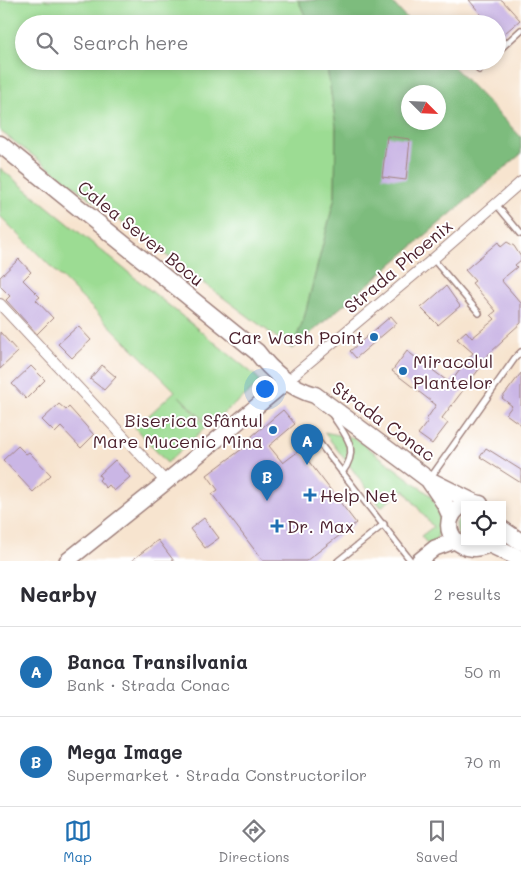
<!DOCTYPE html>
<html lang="en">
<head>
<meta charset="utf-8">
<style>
  body { margin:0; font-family:Mali,sans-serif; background:#f7f7f7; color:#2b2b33 }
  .controls { position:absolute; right:15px; bottom:15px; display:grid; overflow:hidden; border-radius:0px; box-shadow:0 2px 8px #0003 }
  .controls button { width:45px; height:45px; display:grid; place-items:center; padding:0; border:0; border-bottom:1px solid #e1e1e2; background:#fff; color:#2b2b33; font:25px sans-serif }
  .compass { position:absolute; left:401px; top:85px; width:45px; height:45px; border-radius:50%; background:#fff; box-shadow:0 2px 8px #0003; rotate:114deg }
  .you { position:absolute; left:264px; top:388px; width:18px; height:18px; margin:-12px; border:4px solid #fff; border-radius:50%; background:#1a73e8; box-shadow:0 0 0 8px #1a73e833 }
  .badge { display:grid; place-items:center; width:32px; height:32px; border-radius:50%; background:#1f6fb2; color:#fff; font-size:16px; font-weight:700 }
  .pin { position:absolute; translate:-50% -41px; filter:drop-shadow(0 1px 2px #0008) }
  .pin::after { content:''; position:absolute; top:26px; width:18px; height:15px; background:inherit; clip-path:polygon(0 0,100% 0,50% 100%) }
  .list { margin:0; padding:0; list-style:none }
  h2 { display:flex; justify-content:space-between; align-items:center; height:65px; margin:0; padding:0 20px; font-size:21px }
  h2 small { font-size:16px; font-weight:400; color:#7c7c81 }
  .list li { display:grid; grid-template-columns:32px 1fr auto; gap:15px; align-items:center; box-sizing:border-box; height:90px; padding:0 20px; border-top:1px solid #e1e1e2 }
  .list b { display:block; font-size:19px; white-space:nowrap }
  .list p { margin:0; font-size:16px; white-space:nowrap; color:#7c7c81 }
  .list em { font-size:16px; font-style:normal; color:#7c7c81 }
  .icon { flex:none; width:28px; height:28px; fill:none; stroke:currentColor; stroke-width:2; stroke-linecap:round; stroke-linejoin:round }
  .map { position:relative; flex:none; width:521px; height:561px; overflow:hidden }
  .search { position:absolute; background:#fff; box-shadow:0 2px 8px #0003; left:15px; right:15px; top:15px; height:55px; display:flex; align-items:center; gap:12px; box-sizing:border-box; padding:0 18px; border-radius:28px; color:#7c7c81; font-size:19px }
  .sheet { height:245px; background:#fff }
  nav { display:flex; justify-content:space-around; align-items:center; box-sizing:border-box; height:70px; border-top:1px solid #e1e1e2; background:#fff; font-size:14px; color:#7c7c81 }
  nav a { display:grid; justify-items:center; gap:2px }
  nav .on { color:#1f6fb2 }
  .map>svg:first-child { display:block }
  .green { fill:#9cdc93; stroke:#737e5f }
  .forest { fill:#7dbc7d; stroke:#646e54; fill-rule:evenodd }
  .building { fill:#cab6e5 }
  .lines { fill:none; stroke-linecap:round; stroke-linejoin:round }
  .lane-casing { stroke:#a0827d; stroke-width:8 }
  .street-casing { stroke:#a0827d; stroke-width:12 }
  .secondary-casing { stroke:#a0827d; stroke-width:18 }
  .primary-casing { stroke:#a0827d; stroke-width:19 }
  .lane { stroke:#fff; stroke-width:5 }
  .street { stroke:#fff; stroke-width:10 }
  .secondary { stroke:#fff; stroke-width:15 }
  .primary { stroke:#fff; stroke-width:16 }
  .poi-dot { fill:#1f6fb2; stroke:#fff; stroke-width:2 }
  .labels { text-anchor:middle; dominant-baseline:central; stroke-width:4; stroke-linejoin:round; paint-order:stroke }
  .street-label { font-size:18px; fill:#4a1f2b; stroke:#fff }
  .poi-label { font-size:18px; fill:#4a1f2b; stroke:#fff; text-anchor:start }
</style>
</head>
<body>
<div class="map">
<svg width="521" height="561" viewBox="0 0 521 561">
  <rect width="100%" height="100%" fill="#fff"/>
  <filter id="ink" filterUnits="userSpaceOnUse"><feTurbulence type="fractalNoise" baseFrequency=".02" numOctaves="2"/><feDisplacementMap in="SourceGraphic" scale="10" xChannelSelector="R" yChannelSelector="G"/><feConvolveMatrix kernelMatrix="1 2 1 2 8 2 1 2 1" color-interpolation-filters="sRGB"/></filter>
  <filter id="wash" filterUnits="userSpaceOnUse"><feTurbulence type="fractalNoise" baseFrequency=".0096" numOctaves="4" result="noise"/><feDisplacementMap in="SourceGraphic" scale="20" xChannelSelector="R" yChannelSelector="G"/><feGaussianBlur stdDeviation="1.12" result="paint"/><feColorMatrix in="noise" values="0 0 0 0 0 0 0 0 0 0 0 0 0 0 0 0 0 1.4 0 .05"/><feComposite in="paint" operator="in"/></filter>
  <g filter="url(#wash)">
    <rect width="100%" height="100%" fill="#f7e4cf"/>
    <g class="green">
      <path d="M 0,0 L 298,0 L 309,24 L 24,24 L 24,61 L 326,61 L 336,126 L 335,197 L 304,318 L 292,349 L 0,131 Z"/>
      <path d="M 0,168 L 257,377 L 259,381 L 257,386 L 209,425 L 179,396 L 207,426 L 167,463 L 135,428 L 175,391 L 0,216 Z"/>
      <path d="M 324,432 L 355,438 L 430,495 C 441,512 445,532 430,547 L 421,536 L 433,527 L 404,490 L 381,507 Z"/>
      <path d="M 465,512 L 465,541 L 458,535 L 456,523 Z"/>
    </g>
    <g class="forest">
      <path d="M 298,0 L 390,0 L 412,24 L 309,24 Z"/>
      <path d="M 326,61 L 448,61 L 521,137 L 521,154 L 292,349 L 304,318 L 335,197 L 336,126 ZM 408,92 L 438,92 L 438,122 L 408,122 Z"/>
    </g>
    <g id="blocks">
      <g class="building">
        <path d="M 469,0 L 502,0 L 520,20 L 497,40 L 497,24 L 489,24 Z"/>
        <path d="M 387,136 L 410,139 L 406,180 L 382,177 Z"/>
        <path d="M 498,242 L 501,247 L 507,242 L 514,246 L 521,257 L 521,260 L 515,265 L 517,267 L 501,280 L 521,303 L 521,323 L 502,340 L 503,341 L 477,365 L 480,368 L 442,418 L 448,423 L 432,444 L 418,434 L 428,421 L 426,420 L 436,405 L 392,371 L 407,351 L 450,383 L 473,353 L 457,339 L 466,331 L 472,338 L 495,319 L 491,315 L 496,311 L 472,283 L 475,281 L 465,270 Z"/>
        <path d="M 19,259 L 31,272 L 23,280 L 40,297 L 36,300 L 53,318 L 37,334 L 6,300 L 10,296 L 0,286 L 0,277 Z"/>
        <path d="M 446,286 L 460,306 L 438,325 L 421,308 Z"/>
        <path d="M 391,316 L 397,323 L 356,358 L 350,351 Z"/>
        <path d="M 78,326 L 91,340 L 72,358 L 58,344 Z"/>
        <path d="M 0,332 L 18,352 L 0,369 Z"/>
        <path d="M 102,365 L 116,377 L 104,390 L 90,379 Z"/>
        <path d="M 31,366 L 45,380 L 26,399 L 12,384 Z"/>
        <path d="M 521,373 L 521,425 L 506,414 L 512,406 L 502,398 Z"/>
        <path d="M 59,404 L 66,410 L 69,407 L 94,435 L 81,448 L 61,427 L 55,433 L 42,420 Z"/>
        <path d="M 283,410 L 295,424 L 269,446 L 283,463 L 300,450 L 356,523 L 306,561 L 263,561 L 212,494 L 218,490 L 207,475 L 250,443 L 252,436 Z"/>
        <path d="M 18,446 L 26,454 L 29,452 L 51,475 L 33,492 L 3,460 Z"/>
        <path d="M 486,448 L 521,470 L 521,483 L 480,457 Z"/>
        <path d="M 115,460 L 130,477 L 114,491 L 109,485 L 106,488 L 99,480 L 101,478 L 99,475 Z"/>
        <path d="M 204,518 L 219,538 L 205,548 L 190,529 Z"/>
        <path d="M 158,540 L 174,561 L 131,561 Z"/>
      </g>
    </g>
  </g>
  <g filter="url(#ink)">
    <use href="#blocks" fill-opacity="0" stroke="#a0827d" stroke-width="1"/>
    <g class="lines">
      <g class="lane-casing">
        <g id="lane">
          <path d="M 497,52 L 521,30"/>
          <path d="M 479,70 L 488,61"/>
          <path d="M 496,204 L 521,234"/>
          <path d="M 433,259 L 479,313"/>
          <path d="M 333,416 C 347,438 360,449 342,473"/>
          <path d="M 317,440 L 411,561"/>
          <path d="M 431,477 L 515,358 L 521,352"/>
          <path d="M 338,561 L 384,524"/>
        </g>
      </g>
      <g class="street-casing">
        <g id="street">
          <path d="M 0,304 L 166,482"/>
          <path d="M 295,374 L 433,259 L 521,182"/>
        </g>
      </g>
      <g class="secondary-casing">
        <g id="secondary">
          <path d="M 67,561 L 166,482 L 287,381"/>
          <path d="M 419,561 L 435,548 L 454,541"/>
        </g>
      </g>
      <g class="primary-casing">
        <g id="primary">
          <path d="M 0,144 L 257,352 C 271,371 292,389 315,395 L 429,480 L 475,503"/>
          <path d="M 430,482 L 445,504 L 451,517"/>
          <path d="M 480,504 C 472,502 464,503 458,508 C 433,530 466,561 491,542"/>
          <path d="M 502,529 L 521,542"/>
          <path d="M 489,544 L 521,559"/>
        </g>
      </g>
      <use href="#lane" class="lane"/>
      <use href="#street" class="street"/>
      <use href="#secondary" class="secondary"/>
      <use href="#primary" class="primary"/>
    </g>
  </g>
  <g class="poi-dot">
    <circle cx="374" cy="337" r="5"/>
    <circle cx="403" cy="371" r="5"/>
    <circle cx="273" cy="430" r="5"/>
    <path d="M307.5 487.5h5v5h5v5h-5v5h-5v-5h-5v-5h5z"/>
    <path d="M274.5 518.5h5v5h5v5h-5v5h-5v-5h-5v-5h5z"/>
  </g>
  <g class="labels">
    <g class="street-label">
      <text transform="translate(141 233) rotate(39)">Calea Sever Bocu</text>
      <text transform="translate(398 266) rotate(-40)">Strada Phoenix</text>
      <text transform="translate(384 421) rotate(36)">Strada Conac</text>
    </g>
    <g class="poi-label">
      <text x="364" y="337" text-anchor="end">Car Wash Point</text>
      <text x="413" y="361">Miracolul<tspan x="413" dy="21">Plantelor</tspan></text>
      <text x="263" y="420" text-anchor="end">Biserica Sfântul<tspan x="263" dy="21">Mare Mucenic Mina</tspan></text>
      <text x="320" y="495">Help Net</text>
      <text x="287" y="526">Dr. Max</text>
    </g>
  </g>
</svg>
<div class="controls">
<button><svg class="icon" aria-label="locate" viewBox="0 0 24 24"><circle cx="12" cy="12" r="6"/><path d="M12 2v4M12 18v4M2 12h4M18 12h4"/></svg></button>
</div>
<svg class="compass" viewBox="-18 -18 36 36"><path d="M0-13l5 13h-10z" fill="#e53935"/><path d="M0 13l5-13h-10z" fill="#7c7c81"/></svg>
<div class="you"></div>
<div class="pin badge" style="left:307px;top:465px">A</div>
<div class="pin badge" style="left:267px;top:501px">B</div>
<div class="search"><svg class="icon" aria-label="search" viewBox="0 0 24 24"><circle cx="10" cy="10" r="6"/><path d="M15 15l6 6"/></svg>Search here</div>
</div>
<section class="sheet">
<h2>Nearby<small>2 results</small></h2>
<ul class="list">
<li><span class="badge">A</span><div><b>Banca Transilvania</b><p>Bank · Strada Conac</p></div><em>50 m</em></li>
<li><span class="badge">B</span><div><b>Mega Image</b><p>Supermarket · Strada Constructorilor</p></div><em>70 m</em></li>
</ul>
</section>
<nav>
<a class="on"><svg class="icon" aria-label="map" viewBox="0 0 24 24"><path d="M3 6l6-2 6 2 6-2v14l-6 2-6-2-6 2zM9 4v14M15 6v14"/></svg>Map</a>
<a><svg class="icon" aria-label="directions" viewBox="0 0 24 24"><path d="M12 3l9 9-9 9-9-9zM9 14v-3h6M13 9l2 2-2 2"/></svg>Directions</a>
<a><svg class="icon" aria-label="saved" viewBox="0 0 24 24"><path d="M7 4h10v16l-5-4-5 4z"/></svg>Saved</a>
</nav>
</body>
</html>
